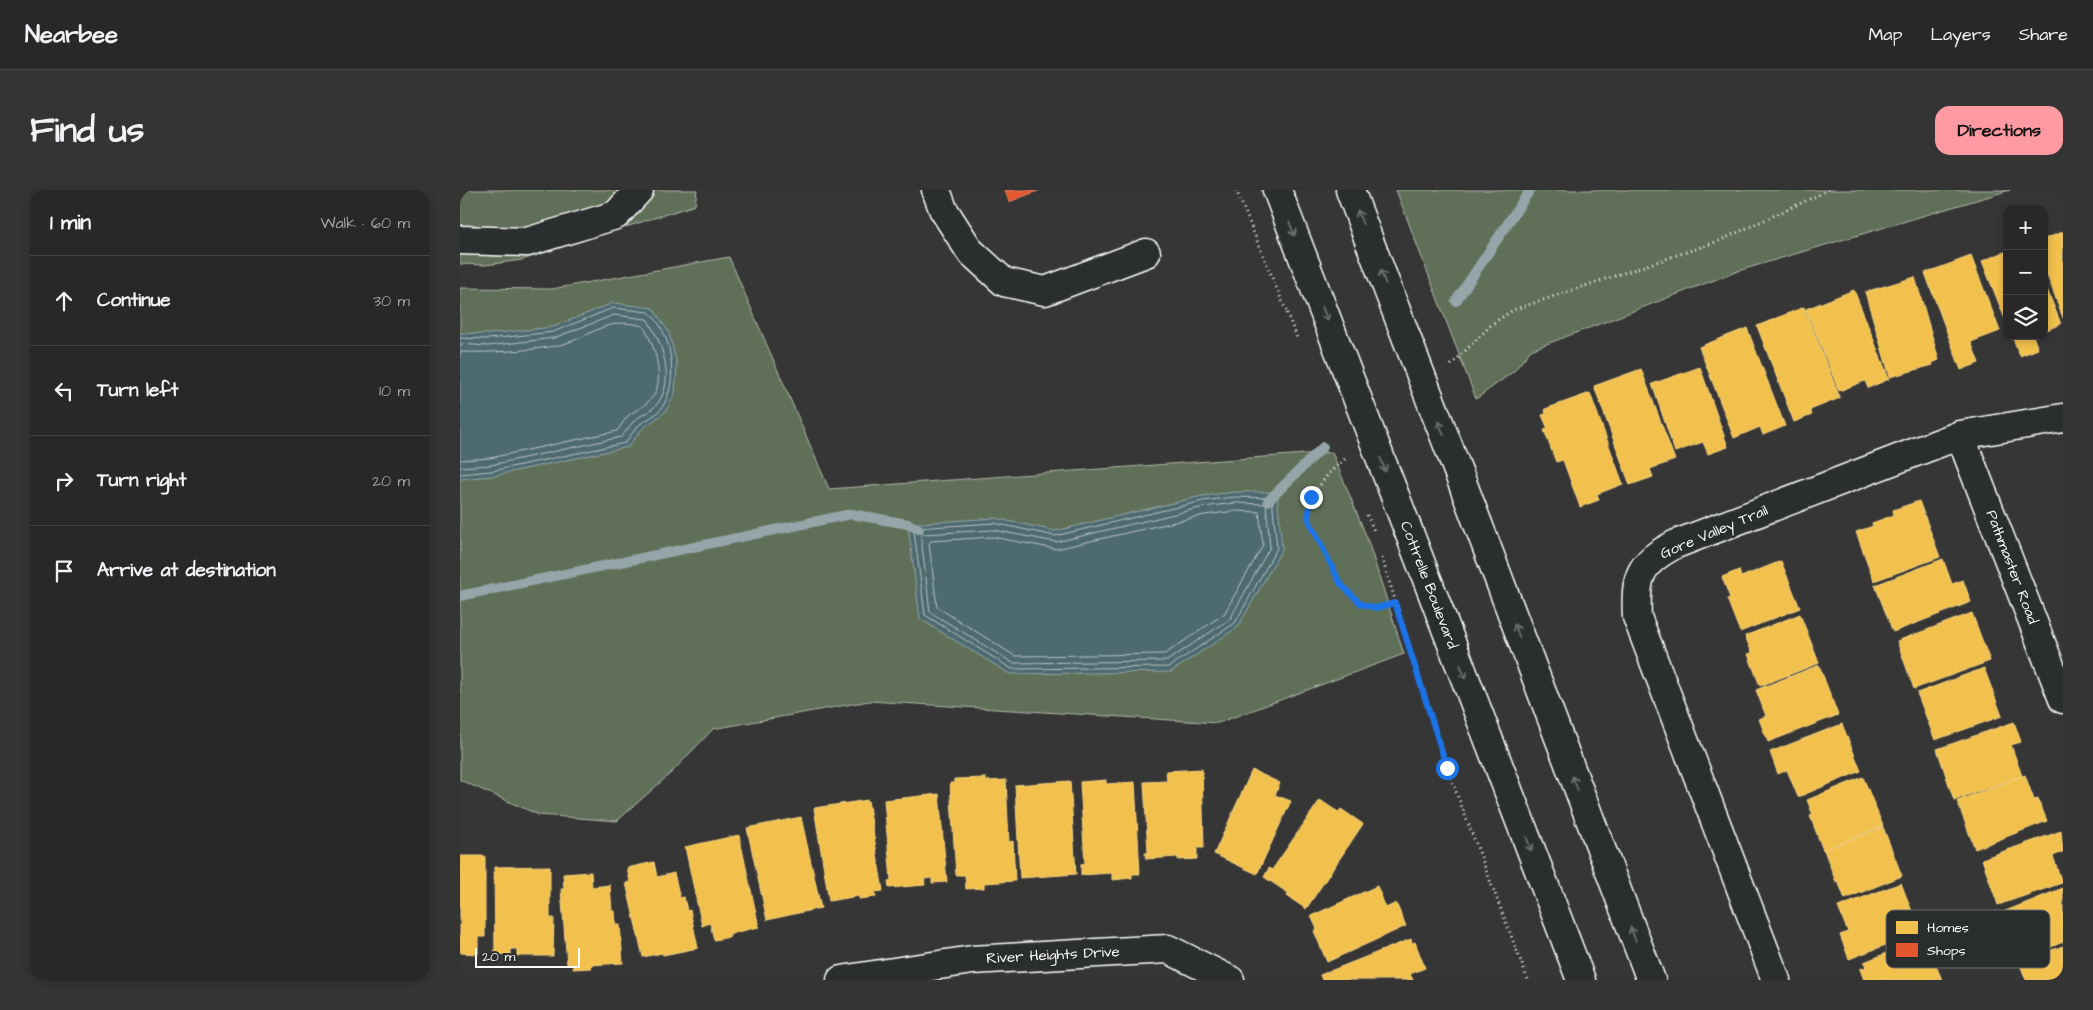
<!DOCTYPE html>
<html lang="en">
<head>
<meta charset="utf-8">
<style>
  body { margin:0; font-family:"Architects Daughter",sans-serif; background:#353434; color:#f1f3f6 }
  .controls { position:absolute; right:15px; top:15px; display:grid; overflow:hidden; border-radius:10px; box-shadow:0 2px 8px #0003 }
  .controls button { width:45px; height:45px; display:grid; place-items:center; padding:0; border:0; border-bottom:1px solid #454445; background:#292828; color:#f1f3f6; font:25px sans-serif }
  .scale { position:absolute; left:15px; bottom:12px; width:105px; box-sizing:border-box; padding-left:5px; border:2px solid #fff; border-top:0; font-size:14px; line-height:18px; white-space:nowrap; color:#fff; -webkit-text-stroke:4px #2a2d2e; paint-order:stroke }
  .stop { position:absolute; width:15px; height:15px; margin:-11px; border:4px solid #1a73e8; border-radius:50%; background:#fff }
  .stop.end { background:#1a73e8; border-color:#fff; box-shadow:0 1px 5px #0008 }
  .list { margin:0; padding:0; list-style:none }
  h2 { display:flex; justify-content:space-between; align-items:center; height:65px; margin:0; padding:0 20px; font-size:21px }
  h2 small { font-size:16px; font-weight:400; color:#a5a6a8 }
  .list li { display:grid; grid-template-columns:32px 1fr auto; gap:15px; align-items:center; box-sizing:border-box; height:90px; padding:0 20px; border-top:1px solid #454445 }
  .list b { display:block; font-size:19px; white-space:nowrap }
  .list em { font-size:16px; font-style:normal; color:#a5a6a8 }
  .icon { flex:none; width:28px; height:28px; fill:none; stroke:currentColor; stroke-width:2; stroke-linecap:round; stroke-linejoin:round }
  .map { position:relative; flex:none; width:1603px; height:790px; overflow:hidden; border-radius:15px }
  header { display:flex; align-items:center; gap:30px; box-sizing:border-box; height:70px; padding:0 25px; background:#292828; border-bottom:1px solid #454445 }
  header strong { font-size:24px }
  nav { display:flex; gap:28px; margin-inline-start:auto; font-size:18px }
  .intro { display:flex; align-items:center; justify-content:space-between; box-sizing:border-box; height:120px; padding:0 30px }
  h1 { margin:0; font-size:35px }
  .button { padding:12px 22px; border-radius:15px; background:#ff9aa2; color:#111; font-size:18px; font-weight:700 }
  main { display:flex; gap:30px; padding:0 30px }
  aside { flex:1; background:#292828; border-radius:15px; box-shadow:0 2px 8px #0003 }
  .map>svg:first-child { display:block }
  .green { fill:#617058; stroke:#b0b8ac }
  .water { fill:#4d6a70; stroke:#94a6a9 }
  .homes { fill:#f2c14e; stroke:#f6d483 }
  .shops { fill:#e4572e; stroke:#ec896d }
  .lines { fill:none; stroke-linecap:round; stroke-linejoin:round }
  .shore { stroke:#b8c3c6; stroke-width:1 }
  .stream { stroke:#94a6a9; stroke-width:10 }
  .minor-casing { stroke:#fff; stroke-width:31 }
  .major-casing { stroke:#fff; stroke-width:31 }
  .path { stroke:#fff; stroke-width:3; stroke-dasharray:1 4; stroke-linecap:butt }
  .minor { stroke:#2a2d2e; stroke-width:28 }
  .major { stroke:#2a2d2e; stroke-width:28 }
  .major-bridge-casing { stroke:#fff; stroke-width:31; stroke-linecap:butt }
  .path-bridge { stroke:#fff; stroke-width:3; stroke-dasharray:1 4; stroke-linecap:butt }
  .major-bridge { stroke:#2a2d2e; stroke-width:28 }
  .oneway { stroke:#6a6c6d }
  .route { stroke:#1a73e8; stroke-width:6 }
  .labels { text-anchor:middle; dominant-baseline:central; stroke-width:5; stroke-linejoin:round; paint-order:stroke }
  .street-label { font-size:15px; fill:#fff; stroke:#2a2d2e }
  .key { fill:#2a2d2e; stroke:#6a6c6d; stroke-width:1 }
  .key-label { font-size:14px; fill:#fff }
</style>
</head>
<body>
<header>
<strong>Nearbee</strong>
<nav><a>Map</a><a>Layers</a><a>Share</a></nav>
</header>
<div class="intro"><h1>Find us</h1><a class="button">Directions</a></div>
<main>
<aside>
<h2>1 min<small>Walk · 60 m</small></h2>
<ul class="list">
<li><svg class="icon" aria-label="ahead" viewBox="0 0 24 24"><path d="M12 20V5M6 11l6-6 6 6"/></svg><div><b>Continue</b></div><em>30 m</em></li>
<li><svg class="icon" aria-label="left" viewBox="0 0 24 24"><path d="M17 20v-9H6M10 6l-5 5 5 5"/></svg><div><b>Turn left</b></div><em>10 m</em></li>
<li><svg class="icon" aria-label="right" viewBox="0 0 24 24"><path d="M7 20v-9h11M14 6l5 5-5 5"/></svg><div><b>Turn right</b></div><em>20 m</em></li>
<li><svg class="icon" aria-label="arrive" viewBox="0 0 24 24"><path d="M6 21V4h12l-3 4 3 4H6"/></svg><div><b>Arrive at destination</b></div></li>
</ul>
</aside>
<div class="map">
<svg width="1603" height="790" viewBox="0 0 1603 790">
  <rect width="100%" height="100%" fill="#373636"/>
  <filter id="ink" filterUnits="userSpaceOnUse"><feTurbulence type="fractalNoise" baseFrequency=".02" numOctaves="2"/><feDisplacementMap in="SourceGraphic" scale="10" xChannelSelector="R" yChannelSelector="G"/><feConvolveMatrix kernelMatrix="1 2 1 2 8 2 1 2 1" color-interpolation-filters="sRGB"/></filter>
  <g filter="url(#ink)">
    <g class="green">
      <path d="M 0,0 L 237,0 L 235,15 L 62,70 L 25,75 L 0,74 Z"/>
      <path d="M 936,0 L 1550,0 L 1278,81 L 1071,160 L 1054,181 L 1016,209 Z"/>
      <path d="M 269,67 L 369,299 L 872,262 L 907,348 L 944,464 L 758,533 L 409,511 L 253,539 L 212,582 L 157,631 L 79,625 L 0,590 L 0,98 L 92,99 Z"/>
    </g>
    <g class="water">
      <path d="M 153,113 L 193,118 L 209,143 L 217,175 L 215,203 L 206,221 L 181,240 L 168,257 L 32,286 L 0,289 L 0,143 L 28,144 L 93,137 Z"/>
      <path d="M 775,302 L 817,302 L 822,359 L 778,437 L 711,482 L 550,484 L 460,429 L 448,334 L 534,328 L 595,341 L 742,306 Z"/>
    </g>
    <g class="homes">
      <path d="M 1603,42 L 1603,128 L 1584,76 L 1584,49 Z"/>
      <path d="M 1547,61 L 1547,134 L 1522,71 Z"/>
      <path d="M 1511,66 L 1540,141 L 1511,152 L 1519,173 L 1501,180 L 1465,83 Z"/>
      <path d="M 1455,87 L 1479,170 L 1472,173 L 1473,175 L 1430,187 L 1405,102 Z"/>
      <path d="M 1584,92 L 1601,134 L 1584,141 Z"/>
      <path d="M 1394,100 L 1429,189 L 1408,198 L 1405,191 L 1379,201 L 1346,119 Z"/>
      <path d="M 1344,117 L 1380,208 L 1350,220 L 1352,225 L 1334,232 L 1297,136 Z"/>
      <path d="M 1287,138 L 1325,236 L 1303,245 L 1300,237 L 1274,248 L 1239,157 Z"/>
      <path d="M 1552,146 L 1573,146 L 1578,159 L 1560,166 Z"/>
      <path d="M 1240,177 L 1268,257 L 1248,264 L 1243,252 L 1215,262 L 1192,194 Z"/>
      <path d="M 1181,179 L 1215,270 L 1190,279 L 1193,287 L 1170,295 L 1134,196 Z"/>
      <path d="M 1130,203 L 1163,294 L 1137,304 L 1139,310 L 1120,317 L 1103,270 L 1096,272 L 1084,240 L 1088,239 L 1082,225 L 1086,224 L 1085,219 Z"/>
      <path d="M 1459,311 L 1480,367 L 1414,391 L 1396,342 L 1413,336 L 1412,333 L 1434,325 L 1433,320 Z"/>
      <path d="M 1483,369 L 1492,394 L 1503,390 L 1511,412 L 1433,442 L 1415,395 Z"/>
      <path d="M 1321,371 L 1340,418 L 1280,442 L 1267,409 L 1270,408 L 1262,387 L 1279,380 L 1281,387 Z"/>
      <path d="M 1512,423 L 1530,471 L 1454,499 L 1437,451 Z"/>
      <path d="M 1340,424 L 1359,473 L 1300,496 L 1288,464 L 1292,463 L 1285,446 Z"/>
      <path d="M 1359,475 L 1378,525 L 1308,552 L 1299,529 L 1306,526 L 1296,500 Z"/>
      <path d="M 1524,478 L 1542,526 L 1475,550 L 1457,503 Z"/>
      <path d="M 1554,532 L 1561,552 L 1551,555 L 1562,586 L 1494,610 L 1477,559 Z"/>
      <path d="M 1382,534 L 1401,581 L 1338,607 L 1327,580 L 1318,584 L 1310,562 Z"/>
      <path d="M 742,579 L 744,658 L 737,658 L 737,669 L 718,670 L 718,667 L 686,669 L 685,663 L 688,663 L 684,592 L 707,591 L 706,581 Z"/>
      <path d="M 792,580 L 820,593 L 815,605 L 831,611 L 797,684 L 754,664 Z"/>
      <path d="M 1565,585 L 1574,610 L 1578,609 L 1587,631 L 1515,659 L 1497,611 Z"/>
      <path d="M 1403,587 L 1423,636 L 1363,660 L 1350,626 L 1353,625 L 1347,610 Z"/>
      <path d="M 526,588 L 526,591 L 546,590 L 549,652 L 553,651 L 555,691 L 524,693 L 524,698 L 506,699 L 505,685 L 496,685 L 490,593 L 494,593 L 494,589 Z"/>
      <path d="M 646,590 L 646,594 L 675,592 L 680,684 L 672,684 L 672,688 L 652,690 L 652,683 L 621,685 L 621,674 L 625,674 L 620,592 Z"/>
      <path d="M 610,591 L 616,684 L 560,688 L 555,595 Z"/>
      <path d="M 479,604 L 487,692 L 472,693 L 472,688 L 464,689 L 465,695 L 429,698 L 428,691 L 431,690 L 424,610 Z"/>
      <path d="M 408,610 L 423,701 L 415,702 L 416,707 L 399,709 L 399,706 L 369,711 L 354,618 Z"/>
      <path d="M 860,610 L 878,622 L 881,619 L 903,634 L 846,719 L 827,706 L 828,703 L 804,687 L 809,678 L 812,680 Z"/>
      <path d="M 341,627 L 361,718 L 307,730 L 287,638 Z"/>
      <path d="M 1423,637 L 1442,686 L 1385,709 L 1378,691 L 1376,692 L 1364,660 Z"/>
      <path d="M 1601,641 L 1603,662 L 1593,666 L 1602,693 L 1538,715 L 1522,669 Z"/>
      <path d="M 279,645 L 299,737 L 269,744 L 270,747 L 254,750 L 250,733 L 242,736 L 225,657 Z"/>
      <path d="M 0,666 L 25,666 L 25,747 L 18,747 L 18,764 L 1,763 L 0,760 Z"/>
      <path d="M 194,672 L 197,687 L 214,683 L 220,708 L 224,707 L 227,721 L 230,720 L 238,758 L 203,765 L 202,763 L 183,767 L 166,693 L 170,692 L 167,678 Z"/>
      <path d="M 90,676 L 90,728 L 94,728 L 93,766 L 57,766 L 57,759 L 51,759 L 51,765 L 35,764 L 34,677 Z"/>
      <path d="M 131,682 L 132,697 L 150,695 L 152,721 L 155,721 L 156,735 L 160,735 L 163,773 L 131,775 L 132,778 L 113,779 L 113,774 L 107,774 L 101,699 L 104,699 L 103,684 Z"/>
      <path d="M 1441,693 L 1460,742 L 1389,769 L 1380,745 L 1388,742 L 1378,717 Z"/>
      <path d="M 917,696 L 926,718 L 936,713 L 946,736 L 867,772 L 854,741 L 857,739 L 851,726 Z"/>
      <path d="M 1603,698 L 1603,752 L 1562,769 L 1543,722 Z"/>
      <path d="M 1465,748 L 1482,790 L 1404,790 L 1400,779 L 1406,777 L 1404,772 Z"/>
      <path d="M 951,749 L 952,753 L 955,752 L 965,778 L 950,784 L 953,790 L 862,790 L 860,785 Z"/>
      <path d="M 1603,756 L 1603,790 L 1566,790 L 1559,772 Z"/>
    </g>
    <path class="shops" d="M 545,0 L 580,0 L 549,12 Z"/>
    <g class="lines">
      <g class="shore">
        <path d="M 0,148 L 28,149 L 93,142 L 153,118 L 189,122 C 212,143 219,189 203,216 C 199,224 187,229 179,235 C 174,240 170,247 165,253 L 32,281 L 0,284"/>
        <path d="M 0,154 L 28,156 L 94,148 L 154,125 L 187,129 C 201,151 216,188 198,213 C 192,221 180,225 173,232 C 169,237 165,243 161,247 L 31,275 L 0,277"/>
        <path d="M 0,162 C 31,163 64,161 95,156 C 129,150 144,125 183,136 C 194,153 207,191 191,209 C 185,216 176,220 169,225 C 164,230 161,236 157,241 L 30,268 L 0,270"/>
        <path d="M 775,307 L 812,308 L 817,358 L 775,433 L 709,477 L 552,479 L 465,425 L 454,341 L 455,338 L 534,333 L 595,346 L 743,311 Z"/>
        <path d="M 775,313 L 806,314 L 810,357 L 770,429 L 707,471 L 553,473 L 470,422 L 461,347 L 463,344 L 533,340 L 596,352 L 744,317 Z"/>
        <path d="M 776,321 L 799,322 L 803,355 L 764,424 L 705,464 L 555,466 L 477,417 L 469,354 L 471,351 L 533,347 L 596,359 L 745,325 Z"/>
      </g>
      <g class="stream">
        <path d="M 996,111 L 1070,0"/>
        <path d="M 808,311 L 863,257"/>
        <path d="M 0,406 L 391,324 L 448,334 L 459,339"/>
      </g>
      <g class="minor-casing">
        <g id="minor">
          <path d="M 476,0 L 483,19 L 510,61 L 544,92 L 585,101 L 686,63"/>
          <path d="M 0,50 L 67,52 L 156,25 L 179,0"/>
          <path d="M 1500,245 L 1603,509"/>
          <path d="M 381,790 L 512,770 L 708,759 L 770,790"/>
          <path d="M 1316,790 L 1177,427 C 1175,386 1179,373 1216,354 L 1500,245 L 1603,228"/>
        </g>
      </g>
      <g class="major-casing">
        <g id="major">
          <path d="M 817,0 L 847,78"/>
          <path d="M 890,0 L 910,53"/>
          <path d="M 999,284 L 1191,790"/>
          <path d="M 935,306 L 1121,790"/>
        </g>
      </g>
      <g class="path">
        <path d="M 776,0 L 827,123"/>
        <path d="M 991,175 L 1032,134 L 1053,120 L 1259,51 L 1369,0"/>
        <path d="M 885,269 L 869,283 L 851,307 L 848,328 L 880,393 L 901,414 L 916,418 L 935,413"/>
        <path d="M 922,368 L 987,578 L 1068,790"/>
      </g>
      <use href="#minor" class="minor"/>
      <use href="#major" class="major"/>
      <g class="major-bridge-casing">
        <g id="major-bridge">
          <path d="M 910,53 L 999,284"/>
          <path d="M 847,78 L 935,306"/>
        </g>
      </g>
      <g class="path-bridge">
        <path d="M 827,123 L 837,148"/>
        <path d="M 907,325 L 915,343"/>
      </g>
      <use href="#major-bridge" class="major-bridge"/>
    </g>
    <defs><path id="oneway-shaft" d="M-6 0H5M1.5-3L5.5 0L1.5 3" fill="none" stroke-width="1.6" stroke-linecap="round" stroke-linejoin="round" transform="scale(1.25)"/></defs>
    <g class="oneway">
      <use href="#oneway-shaft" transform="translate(900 27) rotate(-111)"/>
      <use href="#oneway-shaft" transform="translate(832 39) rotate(69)"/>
      <use href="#oneway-shaft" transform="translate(923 87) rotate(-111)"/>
      <use href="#oneway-shaft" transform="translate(865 124) rotate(69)"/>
      <use href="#oneway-shaft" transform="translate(981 238) rotate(-111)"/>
      <use href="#oneway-shaft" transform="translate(923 275) rotate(69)"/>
      <use href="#oneway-shaft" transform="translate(1057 441) rotate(-111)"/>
      <use href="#oneway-shaft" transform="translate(1003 482) rotate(69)"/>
      <use href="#oneway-shaft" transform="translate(1115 593) rotate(-111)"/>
      <use href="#oneway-shaft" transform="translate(1069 654) rotate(69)"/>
      <use href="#oneway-shaft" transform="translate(1173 744) rotate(-111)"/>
    </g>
  </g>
  <g class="lines" filter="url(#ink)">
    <path class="route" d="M 851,307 L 848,328 L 880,393 L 901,414 L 916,418 L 935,413 L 987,578"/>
  </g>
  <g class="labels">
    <g class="street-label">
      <text transform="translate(1254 342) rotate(-23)">Gore Valley Trail</text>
      <text transform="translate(1552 377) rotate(69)">Pathmaster Road</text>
      <text transform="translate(969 395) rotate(69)">Cottrelle Boulevard</text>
      <text transform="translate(593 765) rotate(-3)">River Heights Drive</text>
    </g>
  </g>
  <rect x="1426" y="720" width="164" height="58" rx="8" class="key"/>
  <rect x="1436" y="731" width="22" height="13" fill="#f2c14e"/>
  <rect x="1436" y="753" width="22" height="14" fill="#e4572e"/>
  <g class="key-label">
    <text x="1467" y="742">Homes</text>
    <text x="1467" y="765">Shops</text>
  </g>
</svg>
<div class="controls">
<button>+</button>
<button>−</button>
<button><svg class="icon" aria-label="layers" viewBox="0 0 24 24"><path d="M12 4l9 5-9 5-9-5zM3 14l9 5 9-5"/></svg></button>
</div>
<div class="scale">20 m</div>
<div class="stop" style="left:987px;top:578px"></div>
<div class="stop end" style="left:851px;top:307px"></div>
</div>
</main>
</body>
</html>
